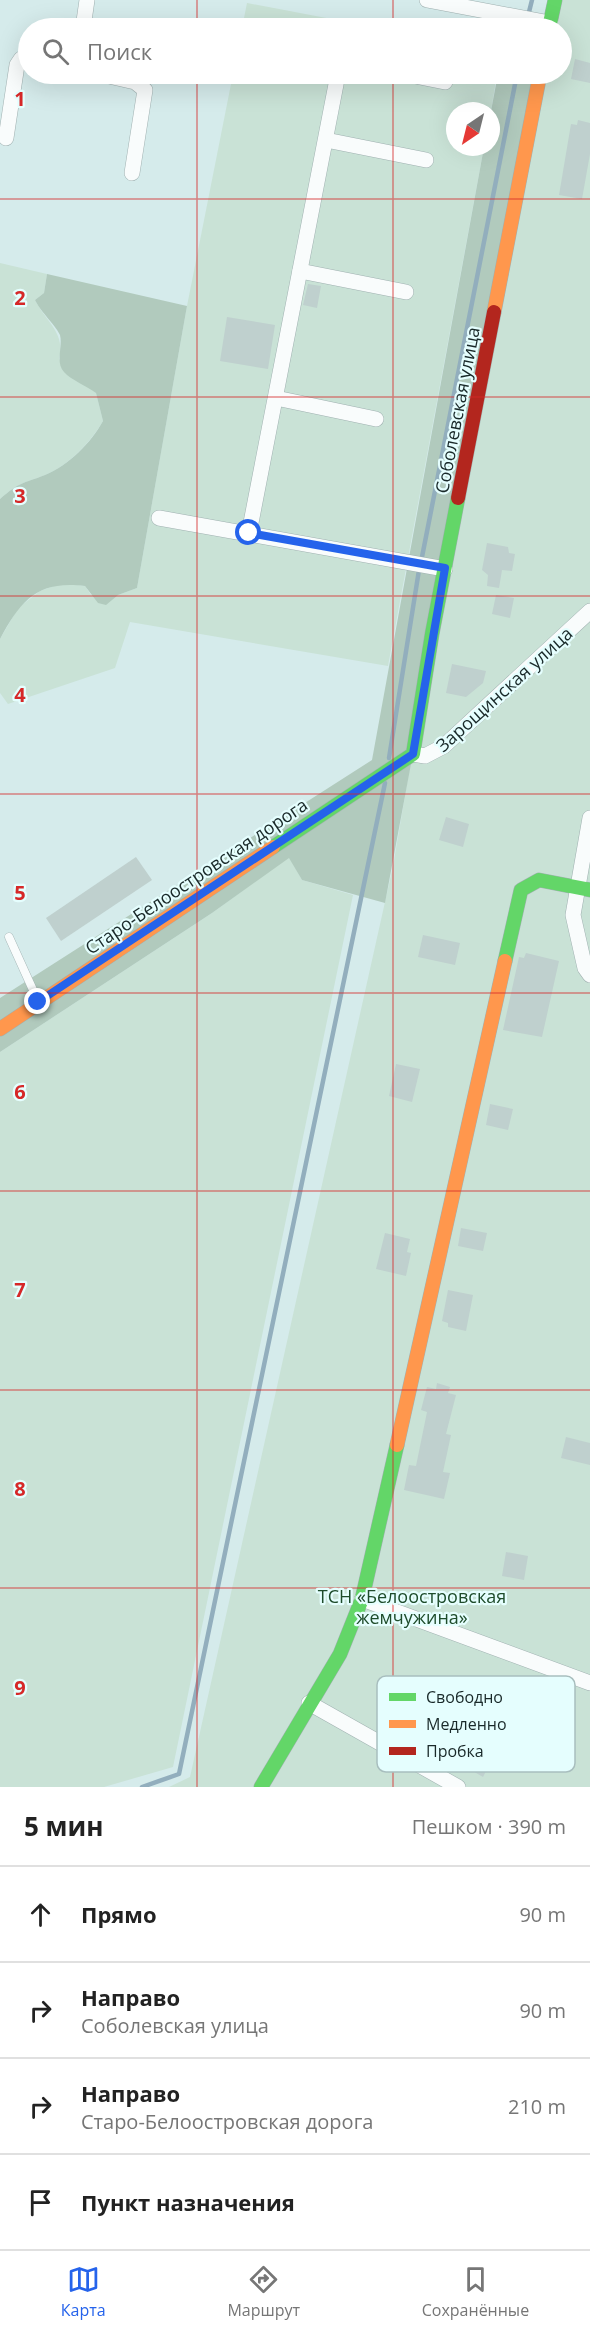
<!DOCTYPE html>
<html lang="ru">
<head>
<meta charset="utf-8">
<style>
  body { margin:0; font-family:"Open Sans",sans-serif; background:#f6f6f6; color:#222 }
  .compass { position:absolute; left:446px; top:102px; width:54px; height:54px; border-radius:50%; background:#fff; box-shadow:0 6px 24px #0002; rotate:215deg }
  .stop { position:absolute; width:18px; height:18px; margin:-14px; border:4px solid #2563eb; border-radius:50%; background:#fff }
  .stop.end { background:#2563eb; border-color:#fff; box-shadow:0 2px 6px #0008 }
  .list { margin:0; padding:0; list-style:none }
  h2 { display:flex; justify-content:space-between; align-items:center; height:78px; margin:0; padding:0 24px; font-size:26px }
  h2 small { font-size:20px; font-weight:400; color:#767676 }
  .list li { display:grid; grid-template-columns:39px 1fr auto; gap:18px; align-items:center; box-sizing:border-box; height:96px; padding:0 24px; border-top:2px solid #e0e0e0 }
  .list b { display:block; font-size:22px; white-space:nowrap }
  .list p { margin:0; font-size:20px; white-space:nowrap; color:#767676 }
  .list em { font-size:20px; font-style:normal; color:#767676 }
  .icon { flex:none; width:33px; height:33px; fill:none; stroke:currentColor; stroke-width:2; stroke-linecap:round; stroke-linejoin:round }
  .map { position:relative; flex:none; width:590px; height:1787px; overflow:hidden }
  .search { position:absolute; background:#fff; box-shadow:0 6px 24px #0002; left:18px; right:18px; top:18px; height:66px; display:flex; align-items:center; gap:15px; box-sizing:border-box; padding:0 21px; border-radius:33px; color:#767676; font-size:22px }
  .sheet { height:462px; background:#fff }
  nav { display:flex; justify-content:space-around; align-items:center; box-sizing:border-box; height:84px; border-top:2px solid #e0e0e0; background:#fff; font-size:16px; color:#767676 }
  nav a { display:grid; justify-items:center; gap:3px }
  nav .on { color:#2563eb }
  .map>svg:first-child { display:block }
  .green { fill:#c9e2d6 }
  .forest { fill:#b1cabd }
  .lines { fill:none; stroke-linecap:round; stroke-linejoin:round }
  .stream { stroke:#92aebd; stroke-width:4.5 }
  .building { fill:#bfd0ce }
  .lane-casing { stroke:#a0b1b1; stroke-width:9 }
  .street-casing { stroke:#a0b1b1; stroke-width:16 }
  .fast-casing { stroke:#a0b1b1; stroke-width:15 }
  .slow-casing { stroke:#a0b1b1; stroke-width:15 }
  .jam-casing { stroke:#a0b1b1; stroke-width:15 }
  .lane { stroke:#f9fcfc; stroke-width:8 }
  .street { stroke:#f9fcfc; stroke-width:15 }
  .fast { stroke:#63d668; stroke-width:14 }
  .slow { stroke:#ff974d; stroke-width:14 }
  .jam { stroke:#b3261e; stroke-width:14 }
  .route { stroke:#2563eb; stroke-width:8 }
  .grid { fill:none; stroke:#d62828; stroke-width:1.5; stroke-opacity:0.55 }
  .labels { text-anchor:middle; dominant-baseline:central; stroke-width:4.5; stroke-linejoin:round; paint-order:stroke }
  .street-label { font-size:18px; fill:#192929; stroke:#e5fefe }
  .park-label { font-size:18px; fill:#1e4c2b; stroke:#e5fefe }
  .key { fill:#e5fefe; stroke:#a8bebe; stroke-width:1.5 }
  .key-label { font-size:16px; fill:#192929 }
  .grid-label { font-size:20px; text-anchor:middle; font-weight:bold; fill:#d62828; stroke:#e5fefe; stroke-width:4.5; stroke-linejoin:round; paint-order:stroke }
</style>
</head>
<body>
<div class="map">
<svg width="590" height="1787" viewBox="0 0 590 1787">
  <rect width="100%" height="100%" fill="#d5ebeb"/>
  <g class="green">
    <path d="M 555,0 L 590,0 L 590,1787 L 169,1787 L 190,1777 L 393,866 L 424,685 L 540,74 L 562,74 L 562,28 L 549,28 Z"/>
    <path d="M 247,3 L 379,28 L 242,28 Z"/>
    <path d="M 233,74 L 497,74 L 491,111 L 455,111 L 455,147 L 484,147 L 388,666 L 130,622 L 115,668 L 8,704 L 0,693 L 0,639 L 18,608 L 40,591 L 62,583 L 85,586 L 91,595 L 118,595 L 137,588 L 187,306 Z"/>
    <path d="M 0,263 L 47,274 L 44,293 L 35,300 C 46,322 66,333 59,359 L 96,393 L 103,421 C 90,443 69,465 45,475 C 22,484 21,481 0,499 Z"/>
    <path d="M 289,857 L 302,880 L 353,895 L 173,1767 L 104,1787 L 0,1787 L 0,1052 L 212,913 Z"/>
  </g>
  <g class="forest">
    <path d="M 498,74 L 540,74 L 385,903 L 302,880 L 289,858 L 212,913 L 0,1052 L 0,998 L 372,760 L 484,147 L 491,147 L 491,111 Z"/>
    <path d="M 47,274 L 187,306 L 137,588 L 118,595 L 106,605 L 98,603 L 85,586 C 38,580 21,600 0,639 L 0,499 C 21,481 22,484 45,475 C 69,465 91,443 103,421 L 96,393 C 87,386 71,380 64,372 C 55,362 63,347 60,335 C 57,327 40,311 35,300 L 44,293 Z"/>
  </g>
  <g class="lines">
    <g class="stream">
      <path d="M 528,16 L 532,0"/>
      <path d="M 422,557 L 517,74"/>
      <path d="M 389,758 L 419,570"/>
      <path d="M 142,1787 L 179,1774 L 385,783"/>
    </g>
  </g>
  <g class="building">
    <path d="M 575,59 L 590,63 L 590,83 L 571,79 Z"/>
    <path d="M 578,120 L 590,123 L 590,154 L 582,199 L 559,195 L 571,124 L 577,125 Z"/>
    <path d="M 308,284 L 321,286 L 317,308 L 303,305 Z"/>
    <path d="M 227,317 L 275,325 L 268,369 L 220,361 Z"/>
    <path d="M 487,543 L 508,547 L 509,553 L 515,554 L 512,571 L 502,570 L 499,588 L 487,586 L 488,575 L 482,570 Z"/>
    <path d="M 496,595 L 514,598 L 510,618 L 492,614 Z"/>
    <path d="M 452,664 L 486,671 L 483,683 L 466,697 L 446,693 Z"/>
    <path d="M 446,817 L 469,824 L 463,847 L 439,840 Z"/>
    <path d="M 136,857 L 152,880 L 61,941 L 46,918 Z"/>
    <path d="M 423,935 L 460,943 L 455,965 L 418,957 Z"/>
    <path d="M 526,953 L 559,961 L 542,1037 L 503,1030 L 519,957 L 524,958 Z"/>
    <path d="M 396,1064 L 420,1069 L 412,1102 L 389,1096 Z"/>
    <path d="M 490,1104 L 513,1109 L 508,1130 L 486,1125 Z"/>
    <path d="M 461,1228 L 487,1233 L 483,1251 L 458,1246 Z"/>
    <path d="M 385,1233 L 410,1239 L 407,1252 L 411,1253 L 406,1276 L 376,1269 Z"/>
    <path d="M 448,1290 L 473,1295 L 466,1331 L 448,1327 L 448,1323 L 442,1321 Z"/>
    <path d="M 437,1383 L 450,1387 L 448,1393 L 456,1395 L 446,1434 L 451,1435 L 443,1472 L 450,1473 L 444,1499 L 404,1490 L 409,1465 L 416,1466 L 427,1412 L 421,1410 L 427,1387 L 436,1389 Z"/>
    <path d="M 566,1437 L 590,1443 L 590,1465 L 561,1458 Z"/>
    <path d="M 506,1552 L 528,1556 L 524,1580 L 502,1576 Z"/>
    <path d="M 483,1749 L 494,1755 L 483,1777 L 471,1770 Z"/>
  </g>
  <g class="lines">
    <g class="lane-casing">
      <path id="lane" d="M 9,937 L 38,1001"/>
    </g>
    <g class="street-casing">
      <g id="street">
        <path d="M 427,0 L 550,23"/>
        <path d="M 83,28 L 87,0"/>
        <path d="M 100,74 L 135,82 L 145,90 L 132,173"/>
        <path d="M 405,74 L 445,82"/>
        <path d="M 6,138 L 17,65 L 21,59 L 28,60"/>
        <path d="M 326,140 L 426,160"/>
        <path d="M 300,271 L 406,292"/>
        <path d="M 276,398 L 376,419"/>
        <path d="M 159,518 L 445,569"/>
        <path d="M 249,533 L 338,74"/>
        <path d="M 413,754 L 425,756 L 444,746 L 590,611"/>
        <path d="M 590,818 L 573,915 L 585,968 L 590,975"/>
        <path d="M 362,1599 L 590,1683"/>
        <path d="M 309,1703 L 458,1787"/>
      </g>
    </g>
    <g class="fast-casing">
      <g id="fast">
        <path d="M 549,28 L 555,0"/>
        <path d="M 273,847 L 413,754 L 432,634 L 458,498"/>
        <path d="M 505,961 L 521,890 L 539,880 L 590,890"/>
        <path d="M 261,1787 L 340,1654 L 362,1599 L 397,1445"/>
      </g>
    </g>
    <g class="slow-casing">
      <g id="slow">
        <path d="M 494,312 L 540,74"/>
        <path d="M 0,1029 L 273,847"/>
        <path d="M 397,1445 L 505,961"/>
      </g>
    </g>
    <g class="jam-casing">
      <path id="jam" d="M 458,498 L 494,312"/>
    </g>
    <use href="#lane" class="lane"/>
    <use href="#street" class="street"/>
    <use href="#fast" class="fast"/>
    <use href="#slow" class="slow"/>
    <use href="#jam" class="jam"/>
  </g>
  <g class="lines">
    <path class="route" d="M 38,1002 L 413,754 L 445,568 L 249,533"/>
  </g>
  <path class="grid" d="M 197,0 L 197,28M 393,0 L 393,28M 197,74 L 197,1787M 393,74 L 393,1787M 0,199 L 590,199M 0,397 L 590,397M 0,596 L 590,596M 0,794 L 590,794M 0,993 L 590,993M 0,1191 L 590,1191M 0,1390 L 590,1390M 0,1588 L 590,1588"/>
  <g class="labels">
    <g class="street-label">
      <text transform="translate(457 410) rotate(-79)">Соболевская улица</text>
      <text transform="translate(504 689) rotate(-42)">Зарощинская улица</text>
      <text transform="translate(196 876) rotate(-34)">Старо-Белоостровская дорога</text>
    </g>
    <g class="park-label">
      <text x="412" y="1596">ТСН «Белоостровская<tspan x="412" dy="21">жемчужина»</tspan></text>
    </g>
  </g>
  <rect x="377" y="1676" width="198" height="96" rx="9" class="key"/>
  <rect x="389" y="1693" width="27" height="8" fill="#63d668"/>
  <rect x="389" y="1720" width="27" height="8" fill="#ff974d"/>
  <rect x="389" y="1747" width="27" height="8" fill="#b3261e"/>
  <g class="key-label">
    <text x="426" y="1703">Свободно</text>
    <text x="426" y="1730">Медленно</text>
    <text x="426" y="1757">Пробка</text>
  </g>
  <g class="grid-label">
    <text x="20" y="106">1</text>
    <text x="20" y="305">2</text>
    <text x="20" y="503">3</text>
    <text x="20" y="702">4</text>
    <text x="20" y="900">5</text>
    <text x="20" y="1099">6</text>
    <text x="20" y="1297">7</text>
    <text x="20" y="1496">8</text>
    <text x="20" y="1695">9</text>
  </g>
</svg>
<svg class="compass" viewBox="-18 -18 36 36"><path d="M0-13l5 13h-10z" fill="#e53935"/><path d="M0 13l5-13h-10z" fill="#767676"/></svg>
<div class="stop" style="left:249px;top:533px"></div>
<div class="stop end" style="left:38px;top:1002px"></div>
<div class="search"><svg class="icon" aria-label="search" viewBox="0 0 24 24"><circle cx="10" cy="10" r="6"/><path d="M15 15l6 6"/></svg>Поиск</div>
</div>
<section class="sheet">
<h2>5 мин<small>Пешком · 390 m</small></h2>
<ul class="list">
<li><svg class="icon" aria-label="ahead" viewBox="0 0 24 24"><path d="M12 20V5M6 11l6-6 6 6"/></svg><div><b>Прямо</b></div><em>90 m</em></li>
<li><svg class="icon" aria-label="right" viewBox="0 0 24 24"><path d="M7 20v-9h11M14 6l5 5-5 5"/></svg><div><b>Направо</b><p>Соболевская улица</p></div><em>90 m</em></li>
<li><svg class="icon" aria-label="right" viewBox="0 0 24 24"><path d="M7 20v-9h11M14 6l5 5-5 5"/></svg><div><b>Направо</b><p>Старо-Белоостровская дорога</p></div><em>210 m</em></li>
<li><svg class="icon" aria-label="arrive" viewBox="0 0 24 24"><path d="M6 21V4h12l-3 4 3 4H6"/></svg><div><b>Пункт назначения</b></div></li>
</ul>
</section>
<nav>
<a class="on"><svg class="icon" aria-label="map" viewBox="0 0 24 24"><path d="M3 6l6-2 6 2 6-2v14l-6 2-6-2-6 2zM9 4v14M15 6v14"/></svg>Карта</a>
<a><svg class="icon" aria-label="directions" viewBox="0 0 24 24"><path d="M12 3l9 9-9 9-9-9zM9 14v-3h6M13 9l2 2-2 2"/></svg>Маршрут</a>
<a><svg class="icon" aria-label="saved" viewBox="0 0 24 24"><path d="M7 4h10v16l-5-4-5 4z"/></svg>Сохранённые</a>
</nav>
</body>
</html>
